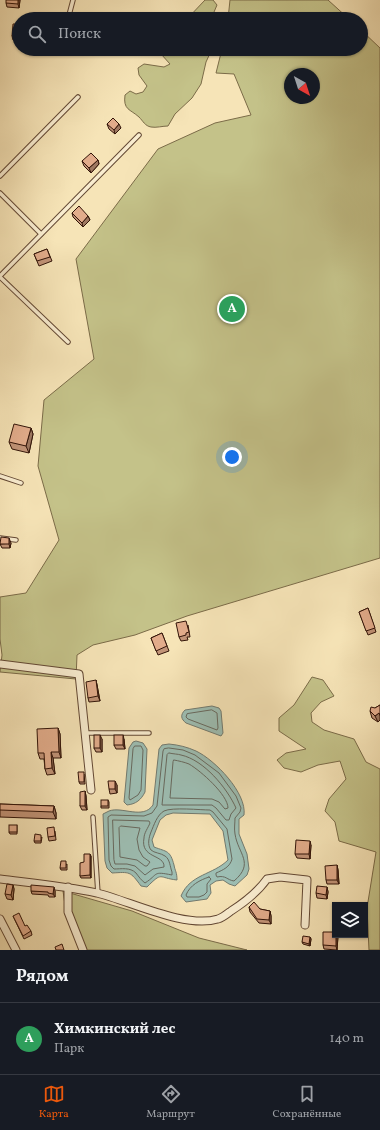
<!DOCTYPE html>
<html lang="ru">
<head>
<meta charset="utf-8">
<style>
  body { margin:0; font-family:Vollkorn,serif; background:#242831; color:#f1f3f6 }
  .controls { position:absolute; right:12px; bottom:12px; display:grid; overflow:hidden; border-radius:0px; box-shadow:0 1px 3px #0004 }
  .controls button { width:36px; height:36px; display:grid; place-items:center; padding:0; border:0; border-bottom:1px solid #363941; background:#171b24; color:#f1f3f6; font:20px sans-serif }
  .compass { position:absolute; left:284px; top:68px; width:36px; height:36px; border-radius:50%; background:#171b24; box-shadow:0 1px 3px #0004; rotate:141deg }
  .you { position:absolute; left:232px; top:457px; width:14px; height:14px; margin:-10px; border:3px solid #fff; border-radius:50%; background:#1a73e8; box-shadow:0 0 0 6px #1a73e833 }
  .badge { display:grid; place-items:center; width:26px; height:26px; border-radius:50%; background:#ea580c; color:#fff; font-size:13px; font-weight:700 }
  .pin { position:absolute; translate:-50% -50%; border:2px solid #fff; box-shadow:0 1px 4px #0006 }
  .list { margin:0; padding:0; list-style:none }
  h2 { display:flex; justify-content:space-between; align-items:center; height:52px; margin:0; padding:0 16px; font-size:17px }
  h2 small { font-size:13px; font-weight:400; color:#9ea1a6 }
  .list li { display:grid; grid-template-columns:26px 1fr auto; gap:12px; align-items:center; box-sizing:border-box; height:72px; padding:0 16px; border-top:1px solid #363941 }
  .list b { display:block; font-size:15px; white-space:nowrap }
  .list p { margin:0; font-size:13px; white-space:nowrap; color:#9ea1a6 }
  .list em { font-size:13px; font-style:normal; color:#9ea1a6 }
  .icon { flex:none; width:22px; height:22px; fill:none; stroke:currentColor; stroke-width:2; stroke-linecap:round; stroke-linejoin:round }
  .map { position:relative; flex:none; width:380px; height:950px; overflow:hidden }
  .search { position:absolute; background:#171b24; box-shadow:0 1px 3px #0004; left:12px; right:12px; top:12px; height:44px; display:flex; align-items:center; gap:10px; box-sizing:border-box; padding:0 14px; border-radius:22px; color:#9ea1a6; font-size:15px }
  .sheet { height:124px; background:#171b24 }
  nav { display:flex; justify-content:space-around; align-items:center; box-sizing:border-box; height:56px; border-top:1px solid #363941; background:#171b24; font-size:11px; color:#9ea1a6 }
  nav a { display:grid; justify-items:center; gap:2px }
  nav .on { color:#ea580c }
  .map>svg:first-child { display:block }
  .green { fill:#c4c289; stroke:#7b6b48; fill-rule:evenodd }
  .water { fill:#9dbeb3; stroke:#727a6f }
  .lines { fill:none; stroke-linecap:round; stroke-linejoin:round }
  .shore { stroke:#68695e; stroke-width:1 }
  .service-casing { stroke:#634834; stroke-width:5.5 }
  .minor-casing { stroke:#634834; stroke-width:9 }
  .service { stroke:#f9edd0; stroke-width:3.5 }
  .minor { stroke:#f9edd0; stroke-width:7 }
  .wall { fill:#c29478; stroke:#321408 }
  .shaded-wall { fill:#9e7861; stroke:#321408 }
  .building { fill:#e2ac8b; stroke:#321408 }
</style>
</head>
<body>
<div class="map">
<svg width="380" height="950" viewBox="0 0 380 950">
  <rect width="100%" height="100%" fill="#f6e4b7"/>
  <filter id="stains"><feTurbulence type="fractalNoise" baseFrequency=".005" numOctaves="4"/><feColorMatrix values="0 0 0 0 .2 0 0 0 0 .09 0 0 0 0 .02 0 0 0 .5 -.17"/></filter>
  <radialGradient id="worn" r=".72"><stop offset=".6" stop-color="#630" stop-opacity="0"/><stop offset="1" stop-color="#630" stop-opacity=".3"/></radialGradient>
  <g class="green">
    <path d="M 205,0 L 213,0 L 217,5 L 211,19 L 187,19 Z"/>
    <path d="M 230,0 L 328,0 L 349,19 L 228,19 Z"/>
    <path d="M 361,30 L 380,48 L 380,558 L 187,616 L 135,635 L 93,645 L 77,655 L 76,679 L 0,672 L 2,655 L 0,639 L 0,597 L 26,593 L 59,540 L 38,466 L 44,400 L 94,359 L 76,259 L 158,149 L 215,123 L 251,115 L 234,74 L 216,73 L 222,49 L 361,49 ZM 290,74 L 314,74 L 314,98 L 290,98 Z"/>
    <path d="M 162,49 L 212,49 L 206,62 L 201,84 L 192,98 L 175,114 L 168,126 C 163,126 156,128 151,127 C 145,126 143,121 139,117 C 130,109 123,110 125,95 L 130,91 L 136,94 L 143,92 L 147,86 L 139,75 L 138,68 L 144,64 L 164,67 L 170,64 L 161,54 Z"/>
    <path d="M 312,677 L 323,680 L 334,696 L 321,702 L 311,713 L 312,722 L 324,730 L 354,739 L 366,762 L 380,769 L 380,950 L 369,950 L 367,908 L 376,852 L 339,841 L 335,822 L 325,811 L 329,799 L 346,779 L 340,761 L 318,765 L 301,772 L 284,768 L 277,760 L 286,753 L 306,749 L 279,731 L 279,718 L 294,705 Z"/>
    <path d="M 63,891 L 132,911 L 199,938 L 247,950 L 83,950 L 66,912 Z"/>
  </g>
  <g class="water">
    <path d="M 212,706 L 219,708 L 221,711 L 223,733 L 221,736 L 186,723 C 181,719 180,715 185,710 Z"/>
    <path d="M 136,741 L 143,743 L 147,749 L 145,792 C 141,800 136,804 127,805 L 124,802 L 129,748 L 133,742 Z"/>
    <path d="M 169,744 C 179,745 187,747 196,751 C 215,760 247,793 244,815 L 239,819 L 239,834 L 247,854 L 249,869 L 247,875 L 235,886 L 229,884 L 223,880 L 216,881 L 210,885 L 211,893 L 207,899 L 186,902 L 181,896 C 190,874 213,875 228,860 L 223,831 L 210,814 L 173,813 L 166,815 L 160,820 L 152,840 L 154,847 C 167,852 170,850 174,865 C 175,871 177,872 177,880 C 158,878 163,871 147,887 L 141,886 C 130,871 130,872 112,873 L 107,868 L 105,861 L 103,814 C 105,813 107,812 109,811 C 122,806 143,820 153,805 L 159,749 L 162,745 Z"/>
  </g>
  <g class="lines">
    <g class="shore">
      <path d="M 212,710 L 217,713 L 218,728 L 217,730 L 188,719 L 186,717 L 187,714 Z"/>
      <path d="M 135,746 L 141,746 L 143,750 L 141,790 L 138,795 L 130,800 L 129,798 L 133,749 Z"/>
      <path d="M 169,748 L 183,750 L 195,755 L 219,773 L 236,796 L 241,808 L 240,812 L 235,818 C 235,823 234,829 235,834 C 238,854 255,863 234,881 C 227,880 226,875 217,877 L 216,875 L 216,873 C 223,870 230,867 232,859 L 227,829 L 213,812 L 210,810 C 201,810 172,807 164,811 C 157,815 154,825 151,832 C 149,837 147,845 151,850 C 154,853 161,853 165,856 C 170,859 170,867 172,872 L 172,875 C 152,871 159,874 145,883 C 141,880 139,877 136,873 C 130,867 121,869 114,869 L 111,866 L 109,860 L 108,817 L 111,815 L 144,816 L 152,813 L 157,806 L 163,751 L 164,749 Z"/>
      <path d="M 169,753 C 173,754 178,754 181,755 C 204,760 227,788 236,808 L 231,814 L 229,820 L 226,820 L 216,808 L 212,805 L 162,805 L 167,755 Z"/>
      <path d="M 174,760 C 179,761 184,762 189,764 C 201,771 228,795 228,808 L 225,809 L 219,802 L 212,799 L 170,798 L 173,762 Z"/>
      <path d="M 113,820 L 149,821 L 150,823 C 148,828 144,833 144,838 C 140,859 165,854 164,867 L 153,869 L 145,875 L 135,866 L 127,864 L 115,864 L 114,860 Z"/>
      <path d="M 121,826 L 140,828 L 137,839 L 139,850 L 143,857 L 150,862 L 147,866 L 145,866 L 137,860 L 120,857 L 119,828 Z"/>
      <path d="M 209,877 L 211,879 L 207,884 L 207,892 L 204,895 L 199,897 L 187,897 L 186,895 C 190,885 200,880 209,877 Z"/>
    </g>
    <g class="service-casing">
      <g id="service">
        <path d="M 68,19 L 73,0"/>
        <path d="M 0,176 L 78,97"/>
        <path d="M 0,193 L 41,234"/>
        <path d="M 0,276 L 139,135"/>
        <path d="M 0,277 L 68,342"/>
        <path d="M 0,476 L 21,483"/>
        <path d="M 0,538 L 16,540"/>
        <path d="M 85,733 L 149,733"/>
        <path d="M 93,817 L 98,894"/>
      </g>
    </g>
    <g class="minor-casing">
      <g id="minor">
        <path d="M 0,664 L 79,674 L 91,790"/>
        <path d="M 0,879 C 32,883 65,886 97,893 C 130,901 185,929 218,919 C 222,918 227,914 231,911 C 245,902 257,893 267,879 L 280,877 L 307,880 L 305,925"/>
        <path d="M 68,887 L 68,912 L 83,950"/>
        <path d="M 0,919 L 16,950"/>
      </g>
    </g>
    <use href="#service" class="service"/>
    <use href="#minor" class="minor"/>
  </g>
  <g class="wall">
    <path d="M 20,0 L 19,8 L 7,7 L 6,3 Z"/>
    <path d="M 19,24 L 19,41 L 13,40 L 12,36 Z"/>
    <path d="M 107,124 L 121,128 L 115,134 L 109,129 Z"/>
    <path d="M 98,160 L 99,164 L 91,173 L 84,166 L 82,161 Z"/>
    <path d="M 72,213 L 88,216 L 90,220 L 83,227 L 73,217 Z"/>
    <path d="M 47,249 L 52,261 L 39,266 L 34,254 Z"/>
    <path d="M 31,428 L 33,434 L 29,453 L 12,449 L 9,442 Z"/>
    <path d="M 11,543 L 10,548 L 2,548 L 0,544 Z"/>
    <path d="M 368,608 L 376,632 L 368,635 L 359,612 Z"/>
    <path d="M 188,625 L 190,637 L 187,637 L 188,640 L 181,641 L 179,637 Z"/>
    <path d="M 162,633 L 169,651 L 158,655 L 151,638 Z"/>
    <path d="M 96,680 L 97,685 L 100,701 L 89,702 L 88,698 Z"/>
    <path d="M 380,705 L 380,720 L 378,722 L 372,718 L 370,711 Z"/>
    <path d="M 58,728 L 60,734 L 61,758 L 53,758 L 55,774 L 47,775 L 45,769 L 44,759 L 40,759 L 38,753 Z"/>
    <path d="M 102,739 L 102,752 L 96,752 L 94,748 Z"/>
    <path d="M 124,739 L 125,749 L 116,749 L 114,745 Z"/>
    <path d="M 84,774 L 85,784 L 80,784 L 79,782 Z"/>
    <path d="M 117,785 L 117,793 L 110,794 L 109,789 Z"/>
    <path d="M 85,791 L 86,796 L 87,810 L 82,810 L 80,806 Z"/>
    <path d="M 108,800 L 109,802 L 109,808 L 101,808 L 101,806 Z"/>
    <path d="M 0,804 L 54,806 L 56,813 L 56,819 L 0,817 Z"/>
    <path d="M 17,825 L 17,834 L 10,834 L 9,832 Z"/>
    <path d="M 55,831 L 56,840 L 49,841 L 48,837 Z"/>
    <path d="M 42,837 L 41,843 L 35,843 L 34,841 Z"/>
    <path d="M 311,845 L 310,859 L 297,858 L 295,854 Z"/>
    <path d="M 91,856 L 91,878 L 81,878 L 80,876 L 84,862 Z"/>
    <path d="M 67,864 L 67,870 L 61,870 L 60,868 Z"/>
    <path d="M 337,865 L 338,870 L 339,884 L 327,884 L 326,880 Z"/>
    <path d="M 13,885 L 14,889 L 13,900 L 7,899 L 5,894 Z"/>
    <path d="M 327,887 L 328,892 L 327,899 L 317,898 L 316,893 Z"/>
    <path d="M 31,891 L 55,891 L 55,897 L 49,897 L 48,895 L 32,894 Z"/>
    <path d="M 249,907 L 270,911 L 271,916 L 271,924 L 259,923 L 250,912 Z"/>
    <path d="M 13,916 L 31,931 L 32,935 L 24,939 Z"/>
    <path d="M 335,935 L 337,935 L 338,936 L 337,950 L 324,949 L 323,945 Z"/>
    <path d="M 310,937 L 311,939 L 310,946 L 303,944 L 302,942 Z"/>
  </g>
  <g class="shaded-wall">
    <path d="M 18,0 L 20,0 L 19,8 L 18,4 Z"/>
    <path d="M 119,124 L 121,128 L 115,134 L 114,130 Z"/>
    <path d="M 98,160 L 99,164 L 91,173 L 89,168 Z"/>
    <path d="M 88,216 L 90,220 L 83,227 L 82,223 Z"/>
    <path d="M 31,428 L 33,434 L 29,453 L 26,446 Z"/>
    <path d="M 9,538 L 11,543 L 10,548 L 9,544 Z"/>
    <path d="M 96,680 L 97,685 L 100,701 L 98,696 Z"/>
    <path d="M 379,713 L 380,716 L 380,720 L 378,722 L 375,716 Z"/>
    <path d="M 58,728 L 60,734 L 61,758 L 59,752 Z"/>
    <path d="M 100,735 L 102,739 L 102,752 L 100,748 Z"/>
    <path d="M 123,735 L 124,739 L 125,749 L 123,745 Z"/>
    <path d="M 51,752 L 53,758 L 55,774 L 52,768 Z"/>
    <path d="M 115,781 L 117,785 L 117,793 L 115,789 Z"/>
    <path d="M 85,791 L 86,796 L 87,810 L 85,806 Z"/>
    <path d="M 54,806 L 56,813 L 56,819 L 53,812 Z"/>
    <path d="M 310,841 L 311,845 L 310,859 L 309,854 Z"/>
    <path d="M 90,854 L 91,856 L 91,878 L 90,875 Z"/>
    <path d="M 337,865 L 338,870 L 339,884 L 337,880 Z"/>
    <path d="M 13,885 L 14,889 L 13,900 L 11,895 Z"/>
    <path d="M 54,887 L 55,891 L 55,897 L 53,894 Z"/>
    <path d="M 327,887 L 328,892 L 327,899 L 326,895 Z"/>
    <path d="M 270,911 L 271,916 L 271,924 L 269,920 Z"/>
    <path d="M 336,935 L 337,935 L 338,936 L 337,950 L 336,946 Z"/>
    <path d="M 310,937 L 311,939 L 310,946 L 309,944 Z"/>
  </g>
  <g class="building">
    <path d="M 6,0 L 18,0 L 18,4 L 6,3 Z"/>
    <path d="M 13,24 L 19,24 L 19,37 L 12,36 Z"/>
    <path d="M 113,118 L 119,124 L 114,130 L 107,124 Z"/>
    <path d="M 91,153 L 98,160 L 89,168 L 82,161 Z"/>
    <path d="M 79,206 L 88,216 L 82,223 L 72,213 Z"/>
    <path d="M 47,249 L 50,257 L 37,261 L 34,254 Z"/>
    <path d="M 14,424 L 31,428 L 26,446 L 9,442 Z"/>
    <path d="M 1,537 L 9,538 L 9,544 L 0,544 Z"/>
    <path d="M 368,608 L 375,628 L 366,631 L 359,612 Z"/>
    <path d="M 186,621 L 189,632 L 186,633 L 186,635 L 179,637 L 176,623 Z"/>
    <path d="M 162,633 L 167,646 L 156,651 L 151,638 Z"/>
    <path d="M 96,680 L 98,696 L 88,698 L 86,682 Z"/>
    <path d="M 380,705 L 380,715 L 379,713 L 375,716 L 370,711 L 371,707 L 375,708 Z"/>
    <path d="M 58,728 L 59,752 L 51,752 L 52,768 L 45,769 L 44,753 L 38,753 L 37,729 Z"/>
    <rect x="94" y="735" width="6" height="13"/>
    <rect x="114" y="735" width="9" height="10"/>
    <path d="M 78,772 L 84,772 L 84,782 L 79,782 Z"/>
    <path d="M 108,781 L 115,781 L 115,789 L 109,789 Z"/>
    <path d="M 85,791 L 85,806 L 80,806 L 80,792 Z"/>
    <rect x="101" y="800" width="7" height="6"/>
    <path d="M 0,804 L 54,806 L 53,812 L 0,810 Z"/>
    <rect x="9" y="825" width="8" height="7"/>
    <path d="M 54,827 L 55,836 L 48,837 L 47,828 Z"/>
    <path d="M 35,834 L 41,835 L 41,841 L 34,841 Z"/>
    <path d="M 296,840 L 310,841 L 309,854 L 295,854 Z"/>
    <path d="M 84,854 L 90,854 L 90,875 L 80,876 L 80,863 L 84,862 Z"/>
    <path d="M 61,861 L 66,861 L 66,868 L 60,868 Z"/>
    <path d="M 337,865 L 337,880 L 326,880 L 325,866 Z"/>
    <path d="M 7,884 L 13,885 L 11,895 L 5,894 Z"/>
    <path d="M 31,885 L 54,887 L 53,894 L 48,893 L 48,892 L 31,891 Z"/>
    <path d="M 317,886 L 327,887 L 326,895 L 316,893 Z"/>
    <path d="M 254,902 L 260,909 L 270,911 L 269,920 L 257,919 L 249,907 Z"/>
    <path d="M 335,911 L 335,922 L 334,922 Z"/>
    <path d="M 19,913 L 25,926 L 27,925 L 31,931 L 23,936 L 13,916 Z"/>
    <path d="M 323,932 L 335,932 L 335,935 L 336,935 L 336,946 L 323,945 Z"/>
    <path d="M 303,936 L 310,937 L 309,944 L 302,942 Z"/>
    <path d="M 62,944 L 64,950 L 56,950 L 55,947 Z"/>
  </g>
  <rect width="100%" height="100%" filter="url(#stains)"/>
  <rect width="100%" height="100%" fill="url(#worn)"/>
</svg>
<div class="controls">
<button><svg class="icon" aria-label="layers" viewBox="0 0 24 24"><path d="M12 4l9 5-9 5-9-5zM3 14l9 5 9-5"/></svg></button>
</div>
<svg class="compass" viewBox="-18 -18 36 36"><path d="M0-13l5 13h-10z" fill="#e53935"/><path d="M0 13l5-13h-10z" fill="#9ea1a6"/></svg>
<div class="you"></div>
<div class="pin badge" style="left:232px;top:309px;background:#2e9e5b">A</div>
<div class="search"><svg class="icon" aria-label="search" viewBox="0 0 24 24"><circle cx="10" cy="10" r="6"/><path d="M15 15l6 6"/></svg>Поиск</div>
</div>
<section class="sheet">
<h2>Рядом<small></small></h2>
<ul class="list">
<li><span class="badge" style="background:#2e9e5b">A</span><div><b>Химкинский лес</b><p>Парк</p></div><em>140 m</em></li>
</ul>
</section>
<nav>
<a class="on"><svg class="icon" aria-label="map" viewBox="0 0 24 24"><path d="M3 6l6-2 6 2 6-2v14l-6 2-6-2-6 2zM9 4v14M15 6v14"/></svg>Карта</a>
<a><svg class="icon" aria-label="directions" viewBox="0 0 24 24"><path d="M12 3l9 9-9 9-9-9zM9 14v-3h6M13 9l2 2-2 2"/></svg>Маршрут</a>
<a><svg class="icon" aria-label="saved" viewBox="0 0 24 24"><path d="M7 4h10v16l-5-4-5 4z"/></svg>Сохранённые</a>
</nav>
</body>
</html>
